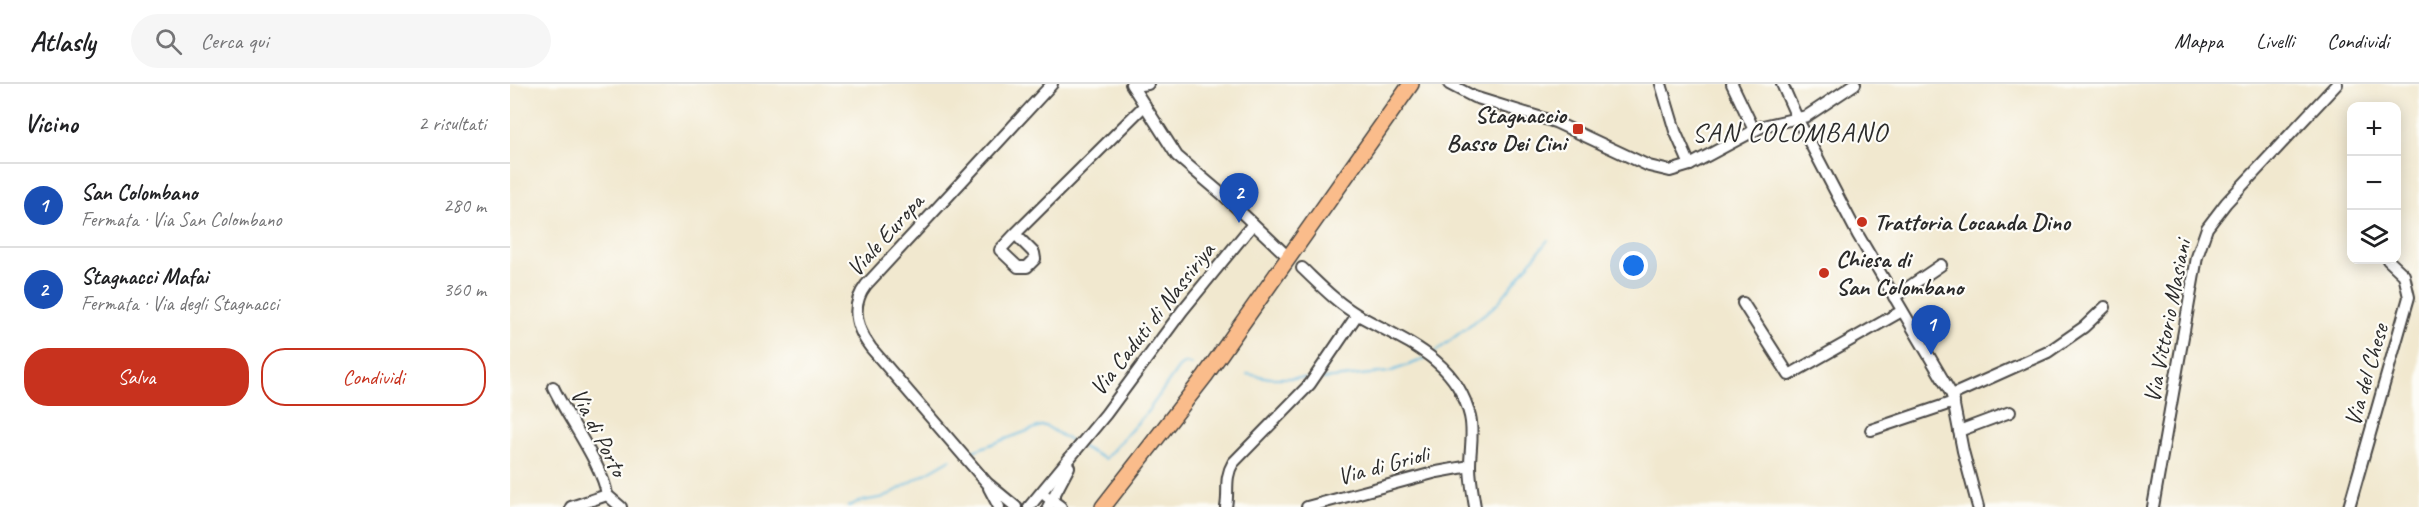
<!DOCTYPE html>
<html lang="it">
<head>
<meta charset="utf-8">
<style>
  body { margin:0; font-family:Caveat,sans-serif; background:#f6f6f6; color:#202124 }
  .controls { position:absolute; right:18px; top:18px; display:grid; overflow:hidden; border-radius:12px; box-shadow:0 3px 15px #0003 }
  .controls button { width:54px; height:54px; display:grid; place-items:center; padding:0; border:0; border-bottom:2px solid #e0e0e0; background:#fff; color:#202124; font:30px sans-serif }
  .you { position:absolute; left:1124px; top:182px; width:21px; height:21px; margin:-15px; border:4px solid #fff; border-radius:50%; background:#1a73e8; box-shadow:0 0 0 9px #1a73e833 }
  .badge { display:grid; place-items:center; width:39px; height:39px; border-radius:50%; background:#c8321e; color:#fff; font-size:20px; font-weight:700 }
  .pin { position:absolute; translate:-50% -50px; filter:drop-shadow(0 2px 3px #0008) }
  .pin::after { content:''; position:absolute; top:32px; width:21px; height:18px; background:inherit; clip-path:polygon(0 0,100% 0,50% 100%) }
  .list { margin:0; padding:0; list-style:none }
  h2 { display:flex; justify-content:space-between; align-items:center; height:78px; margin:0; padding:0 24px; font-size:26px }
  h2 small { font-size:20px; font-weight:400; color:#757577 }
  .list li { display:grid; grid-template-columns:39px 1fr auto; gap:18px; align-items:center; box-sizing:border-box; height:84px; padding:0 24px; border-top:2px solid #e0e0e0 }
  .list b { display:block; font-size:22px; white-space:nowrap }
  .list p { margin:0; font-size:20px; white-space:nowrap; color:#757577 }
  .list em { font-size:20px; font-style:normal; color:#757577 }
  .actions { display:flex; gap:12px; padding:18px 24px }
  .actions a { flex:1; padding:14px 0; border:2px solid #c8321e; border-radius:24px; text-align:center; font-size:21px; color:#c8321e }
  .actions .main { background:#c8321e; color:#fff }
  .icon { flex:none; width:33px; height:33px; fill:none; stroke:currentColor; stroke-width:2; stroke-linecap:round; stroke-linejoin:round }
  .map { position:relative; flex:none; width:1909px; height:423px; overflow:hidden }
  header { display:flex; align-items:center; gap:36px; box-sizing:border-box; height:84px; padding:0 30px; background:#fff; border-bottom:2px solid #e0e0e0 }
  header strong { font-size:28px }
  nav { display:flex; gap:33px; margin-inline-start:auto; font-size:21px }
  .search { width:420px; height:54px; background:#f6f6f6; display:flex; align-items:center; gap:15px; box-sizing:border-box; padding:0 21px; border-radius:33px; color:#757577; font-size:22px }
  main { display:flex }
  aside { flex:1; background:#fff }
  .map>svg:first-child { display:block }
  .lines { fill:none; stroke-linecap:round; stroke-linejoin:round }
  .stream { stroke:#64b9e0; stroke-width:2 }
  .minor-casing { stroke:#494744; stroke-width:14 }
  .highway-casing { stroke:#494744; stroke-width:18 }
  .minor { stroke:#fff; stroke-width:10 }
  .highway { stroke:#fabc8b; stroke-width:15 }
  .poi-dot { fill:#c8321e; stroke:#fdfcf7; stroke-width:2 }
  .labels { text-anchor:middle; dominant-baseline:central; stroke-width:4.5; stroke-linejoin:round; paint-order:stroke }
  .poi-label { font-size:24px; font-weight:bold; fill:#2b2b2b; stroke:#fdfcf7; text-anchor:start }
  .street-label { font-size:24px; fill:#2b2b2b; stroke:#fdfcf7 }
  .quarter-label { font-size:27px; letter-spacing:1.5px; fill:#2b2b2b; stroke:#fdfcf7 }
</style>
</head>
<body>
<header>
<strong>Atlasly</strong>
<div class="search"><svg class="icon" aria-label="search" viewBox="0 0 24 24"><circle cx="10" cy="10" r="6"/><path d="M15 15l6 6"/></svg>Cerca qui</div>
<nav><a>Mappa</a><a>Livelli</a><a>Condividi</a></nav>
</header>
<main>
<aside>
<h2>Vicino<small>2 risultati</small></h2>
<ul class="list">
<li><span class="badge" style="background:#1a4fb4">1</span><div><b>San Colombano</b><p>Fermata · Via San Colombano</p></div><em>280 m</em></li>
<li><span class="badge" style="background:#1a4fb4">2</span><div><b>Stagnacci Mafai</b><p>Fermata · Via degli Stagnacci</p></div><em>360 m</em></li>
</ul>
<div class="actions"><a class="main">Salva</a><a>Condividi</a></div>
</aside>
<div class="map">
<svg width="1909" height="423" viewBox="0 0 1909 423">
  <rect width="100%" height="100%" fill="#fdfcf7"/>
  <filter id="ink" filterUnits="userSpaceOnUse"><feTurbulence type="fractalNoise" baseFrequency=".0167" numOctaves="2"/><feDisplacementMap in="SourceGraphic" scale="12" xChannelSelector="R" yChannelSelector="G"/><feConvolveMatrix kernelMatrix="1 2 1 2 8 2 1 2 1" color-interpolation-filters="sRGB"/></filter>
  <filter id="wash" filterUnits="userSpaceOnUse"><feTurbulence type="fractalNoise" baseFrequency=".008" numOctaves="4" result="noise"/><feDisplacementMap in="SourceGraphic" scale="24" xChannelSelector="R" yChannelSelector="G"/><feGaussianBlur stdDeviation="1.35" result="paint"/><feColorMatrix in="noise" values="0 0 0 0 0 0 0 0 0 0 0 0 0 0 0 0 0 1.4 0 .05"/><feComposite in="paint" operator="in"/></filter>
  <g filter="url(#wash)">
    <rect width="100%" height="100%" fill="#f1e8cf"/>
    <g class="lines">
      <g class="stream">
        <path d="M 924,269 L 987,220 L 1038,156"/>
        <path d="M 737,290 L 760,294 L 795,294"/>
        <path d="M 813,295 L 879,288 L 915,275"/>
        <path d="M 572,363 L 595,375 L 638,327 L 669,283 L 675,279 L 682,281"/>
        <path d="M 463,367 L 531,342 L 536,342 L 567,361"/>
        <path d="M 338,423 L 347,418 L 375,413 L 441,375"/>
      </g>
    </g>
  </g>
  <g filter="url(#ink)">
    <g class="lines">
      <g class="minor-casing">
        <g id="minor">
          <path d="M 621,0 L 667,72 L 713,111 L 773,168"/>
          <path d="M 939,0 L 964,13 L 1045,38 L 1139,82 L 1160,87 L 1180,81 L 1253,42 L 1297,32 L 1345,0"/>
          <path d="M 1151,0 L 1165,47 L 1180,81"/>
          <path d="M 1222,0 L 1244,46"/>
          <path d="M 1272,0 L 1288,36 L 1348,151 L 1442,311 L 1453,367 L 1468,423"/>
          <path d="M 623,2 L 638,0"/>
          <path d="M 505,150 L 524,169 L 525,175 L 517,183 L 508,183 L 490,166 L 505,150 L 635,21"/>
          <path d="M 792,184 C 810,201 827,219 848,231 C 894,257 946,274 960,332 C 964,349 960,365 960,382 C 960,395 963,410 965,423"/>
          <path d="M 1384,213 L 1431,181"/>
          <path d="M 1233,219 L 1279,291 L 1392,227"/>
          <path d="M 43,303 C 56,331 94,384 97,411"/>
          <path d="M 1442,311 L 1538,268 L 1574,243 L 1595,223"/>
          <path d="M 1361,346 L 1444,318"/>
          <path d="M 1449,347 L 1500,328"/>
          <path d="M 479,404 L 489,423"/>
          <path d="M 536,412 L 551,423"/>
          <path d="M 61,423 L 97,411 L 111,423"/>
          <path d="M 506,423 L 477,399 L 361,264 C 346,244 340,222 356,201 L 542,0"/>
          <path d="M 519,423 L 596,330 L 672,227 L 743,140"/>
          <path d="M 538,423 L 559,383"/>
          <path d="M 716,423 C 719,407 714,394 723,379 L 800,300 L 847,231"/>
          <path d="M 797,423 L 927,388 L 960,382"/>
          <path d="M 1643,423 L 1687,173 L 1697,144 L 1716,119 L 1827,0"/>
          <path d="M 1839,423 L 1899,213 L 1894,191 L 1878,176"/>
        </g>
      </g>
      <g class="highway-casing">
        <path id="highway" d="M 593,423 L 695,292 L 901,0"/>
      </g>
      <use href="#minor" class="minor"/>
      <use href="#highway" class="highway"/>
    </g>
  </g>
  <g class="poi-dot">
    <rect x="1062" y="39" width="12" height="12" rx="3"/>
    <circle cx="1352" cy="138" r="6"/>
    <circle cx="1314" cy="189" r="6"/>
  </g>
  <g class="labels">
    <g class="poi-label">
      <text x="1056" y="31" text-anchor="end">Stagnaccio<tspan x="1056" dy="28">Basso Dei Cini</tspan></text>
      <text x="1364" y="138">Trattoria Locanda Dino</text>
      <text x="1326" y="175">Chiesa di<tspan x="1326" dy="28">San Colombano</tspan></text>
    </g>
    <g class="street-label">
      <text transform="translate(375 151) rotate(-48)">Viale Europa</text>
      <text transform="translate(642 235) rotate(-52)">Via Caduti di Nassiriya</text>
      <text transform="translate(1657 237) rotate(-79)">Via Vittorio Masiani</text>
      <text transform="translate(1856 291) rotate(-74)">Via del Chese</text>
      <text transform="translate(89 348) rotate(63)">Via di Porto</text>
      <text transform="translate(873 381) rotate(-15)">Via di Grioli</text>
    </g>
    <g class="quarter-label">
      <text x="1280" y="48">SAN COLOMBANO</text>
    </g>
  </g>
</svg>
<div class="controls">
<button>+</button>
<button>−</button>
<button><svg class="icon" aria-label="layers" viewBox="0 0 24 24"><path d="M12 4l9 5-9 5-9-5zM3 14l9 5 9-5"/></svg></button>
</div>
<div class="you"></div>
<div class="pin badge" style="left:1421px;top:271px;background:#1a4fb4">1</div>
<div class="pin badge" style="left:729px;top:139px;background:#1a4fb4">2</div>
</div>
</main>
</body>
</html>
